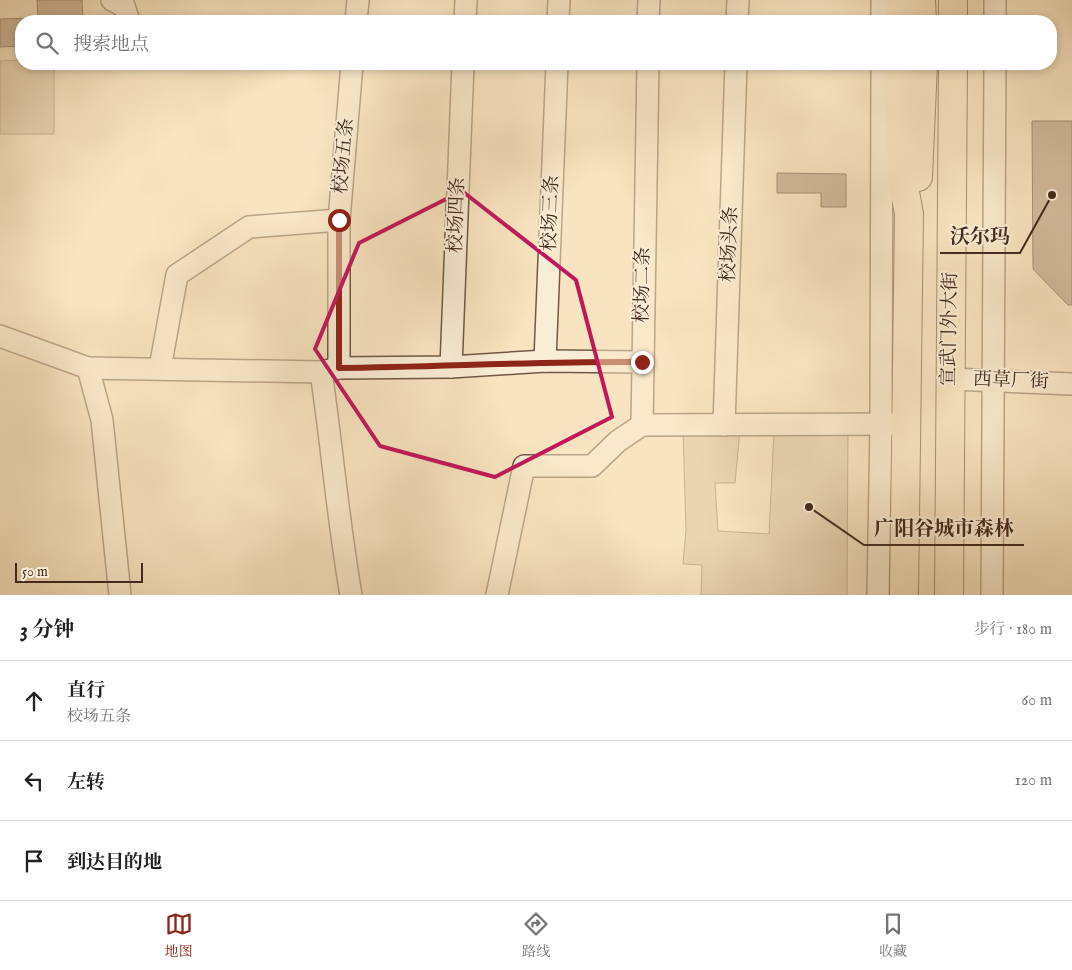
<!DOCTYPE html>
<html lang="zh">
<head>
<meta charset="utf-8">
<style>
  body { margin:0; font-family:"IM FELL English","Noto Serif SC",serif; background:#f6f6f6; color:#202124 }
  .scale { position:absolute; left:15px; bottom:12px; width:128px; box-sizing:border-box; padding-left:5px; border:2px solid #442a1c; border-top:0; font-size:14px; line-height:18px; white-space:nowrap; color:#442a1c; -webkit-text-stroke:4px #faedd6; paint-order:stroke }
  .stop { position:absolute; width:15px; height:15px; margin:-11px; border:4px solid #8f2418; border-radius:50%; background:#fff }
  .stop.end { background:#8f2418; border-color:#fff; box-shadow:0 1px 5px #0008 }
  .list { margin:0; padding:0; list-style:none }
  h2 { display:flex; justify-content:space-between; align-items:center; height:65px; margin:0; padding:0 20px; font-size:21px }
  h2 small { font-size:16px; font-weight:400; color:#757577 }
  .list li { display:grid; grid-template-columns:32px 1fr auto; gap:15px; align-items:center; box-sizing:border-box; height:80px; padding:0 20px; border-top:1px solid #e0e0e0 }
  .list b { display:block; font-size:19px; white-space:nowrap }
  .list p { margin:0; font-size:16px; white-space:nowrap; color:#757577 }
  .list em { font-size:16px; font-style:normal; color:#757577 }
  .icon { flex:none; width:28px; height:28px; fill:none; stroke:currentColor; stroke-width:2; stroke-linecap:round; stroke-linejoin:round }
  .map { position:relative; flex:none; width:1072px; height:595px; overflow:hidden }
  .search { position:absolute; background:#fff; box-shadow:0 2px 8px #0003; left:15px; right:15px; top:15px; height:55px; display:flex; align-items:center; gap:12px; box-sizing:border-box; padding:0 18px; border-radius:20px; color:#757577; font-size:19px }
  .sheet { height:305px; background:#fff }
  nav { display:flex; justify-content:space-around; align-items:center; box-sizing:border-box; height:70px; border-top:1px solid #e0e0e0; background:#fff; font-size:14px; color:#757577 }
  nav a { display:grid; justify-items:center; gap:2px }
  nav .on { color:#8f2418 }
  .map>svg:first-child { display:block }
  .green { fill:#d9c4a4; stroke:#8e7760 }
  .building { fill:#a28b71; stroke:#442a1c }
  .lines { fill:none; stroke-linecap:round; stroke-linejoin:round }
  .minor-casing { stroke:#715845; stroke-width:24 }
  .major-casing { stroke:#442a1c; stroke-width:30 }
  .minor { stroke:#faedd6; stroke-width:21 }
  .major { stroke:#f8e4c0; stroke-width:28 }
  .route { stroke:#8f2418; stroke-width:6 }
  .marked { fill:none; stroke:#c2185b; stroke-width:4; stroke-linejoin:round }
  .labels { text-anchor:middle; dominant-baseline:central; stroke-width:4; stroke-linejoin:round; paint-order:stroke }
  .street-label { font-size:19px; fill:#442a1c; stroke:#faedd6 }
  .leader { fill:none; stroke:#442a1c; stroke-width:2 }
  .callout-dot { fill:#442a1c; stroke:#faedd6; stroke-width:2 }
  .callout-label { font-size:20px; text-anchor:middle; font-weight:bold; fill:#442a1c; stroke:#faedd6; stroke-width:4; stroke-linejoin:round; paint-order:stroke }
</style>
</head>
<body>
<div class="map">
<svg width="1072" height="595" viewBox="0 0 1072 595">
  <rect width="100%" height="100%" fill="#f8e4c0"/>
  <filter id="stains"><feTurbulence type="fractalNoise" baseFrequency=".004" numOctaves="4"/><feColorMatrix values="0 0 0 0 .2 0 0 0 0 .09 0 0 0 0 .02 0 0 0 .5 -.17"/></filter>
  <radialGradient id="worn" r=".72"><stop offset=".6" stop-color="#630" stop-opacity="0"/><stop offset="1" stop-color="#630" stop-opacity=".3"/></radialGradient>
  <g class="green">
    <path d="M 21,60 L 21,64 L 54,64 L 54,134 L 0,134 L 0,61 Z"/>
    <path d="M 848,429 L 847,595 L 701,595 L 702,565 L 683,564 L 686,530 L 683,430 L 740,430 L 735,483 L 715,483 L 718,531 L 769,534 L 774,431 Z"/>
  </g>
  <g class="building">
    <path d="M 37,0 L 82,0 L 83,21 L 21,21 L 21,46 L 0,47 L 0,19 L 38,18 Z"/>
    <path d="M 1032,121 L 1072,121 L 1072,305 L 1068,305 L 1033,269 Z"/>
    <path d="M 777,173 L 846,174 L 846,207 L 821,207 L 821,193 L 777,193 Z"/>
  </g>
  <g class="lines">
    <g class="minor-casing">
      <g id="minor">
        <path d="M 112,0 L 124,6 L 129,21"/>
        <path d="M 882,0 L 882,21"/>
        <path d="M 356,21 L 358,0"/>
        <path d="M 465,21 L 466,0"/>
        <path d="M 558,21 L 559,0"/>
        <path d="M 648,21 L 649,0"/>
        <path d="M 737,21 L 738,0"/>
        <path d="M 995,21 L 995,0"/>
        <path d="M 648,64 L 642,425 L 905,424"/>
        <path d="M 0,336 L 88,368"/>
        <path d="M 545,361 L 557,64"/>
        <path d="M 451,367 L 463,64"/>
        <path d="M 160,368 L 177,275 L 249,227 L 339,220"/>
        <path d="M 339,368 L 339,220 L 352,64"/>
        <path d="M 321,372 C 332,446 338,521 351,595"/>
        <path d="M 950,379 L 1072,384"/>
        <path d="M 724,425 L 736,64"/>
        <path d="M 120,595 L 102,420 L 88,368 L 321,372 L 339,368 L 451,367 L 545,361 L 642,362"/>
        <path d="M 497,595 L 524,466 L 592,466 L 618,441 L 642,425"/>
        <path d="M 878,595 L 881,424 L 882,64"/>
        <path d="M 992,595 L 995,64"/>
      </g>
    </g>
    <g class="major-casing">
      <g id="major">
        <path d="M 921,0 L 922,21"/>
        <path d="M 900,21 L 902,0"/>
        <path d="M 953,21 L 953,0"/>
        <path d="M 897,64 L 902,176 L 909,214 L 904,595"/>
        <path d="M 918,177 L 923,64"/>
        <path d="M 949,595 L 953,64"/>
      </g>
    </g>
    <use href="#minor" class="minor"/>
    <use href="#major" class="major"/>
  </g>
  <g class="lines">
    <path class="route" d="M 339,220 L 339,368 C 440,367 541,361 642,362"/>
  </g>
  <path d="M0 0H1072V595H0ZM 462,191 L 576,280 L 612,417 L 495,477 L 380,446 L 315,349 L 359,243 Z" fill="#f8e4c0" fill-opacity=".55" fill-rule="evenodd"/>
  <path class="marked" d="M 462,191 L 576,280 L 612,417 L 495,477 L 380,446 L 315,349 L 359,243 Z"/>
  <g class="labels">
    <g class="street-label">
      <text transform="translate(344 156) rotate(-85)">校场五条</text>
      <text transform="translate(551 213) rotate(-88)">校场三条</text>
      <text transform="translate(457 215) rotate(-88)">校场四条</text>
      <text transform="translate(730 244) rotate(-88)">校场头条</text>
      <text transform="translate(643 285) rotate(-89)">校场二条</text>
      <text transform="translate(950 329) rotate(-89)">宣武门外大街</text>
      <text transform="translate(1011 381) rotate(2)">西草厂街</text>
    </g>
  </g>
  <path class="leader" d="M1052 195L1020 253H940M809 507L864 545H1024"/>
  <g class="callout-dot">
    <circle cx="1052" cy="195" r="5"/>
    <circle cx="809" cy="507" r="5"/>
  </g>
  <g class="callout-label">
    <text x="980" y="243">沃尔玛</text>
    <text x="944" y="535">广阳谷城市森林</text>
  </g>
  <rect width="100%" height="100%" filter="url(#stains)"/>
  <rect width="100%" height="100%" fill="url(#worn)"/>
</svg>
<div class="scale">50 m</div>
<div class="stop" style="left:339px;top:220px"></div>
<div class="stop end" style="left:642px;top:362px"></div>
<div class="search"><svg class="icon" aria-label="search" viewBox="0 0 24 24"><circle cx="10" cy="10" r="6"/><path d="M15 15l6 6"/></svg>搜索地点</div>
</div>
<section class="sheet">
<h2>3 分钟<small>步行 · 180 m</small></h2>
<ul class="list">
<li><svg class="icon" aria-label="ahead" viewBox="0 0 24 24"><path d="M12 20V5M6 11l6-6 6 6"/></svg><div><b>直行</b><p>校场五条</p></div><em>60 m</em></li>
<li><svg class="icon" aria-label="left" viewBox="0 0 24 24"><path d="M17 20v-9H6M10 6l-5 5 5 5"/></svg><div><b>左转</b></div><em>120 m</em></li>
<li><svg class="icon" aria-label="arrive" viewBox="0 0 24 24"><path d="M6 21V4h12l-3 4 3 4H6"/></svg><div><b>到达目的地</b></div></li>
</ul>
</section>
<nav>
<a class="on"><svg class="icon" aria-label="map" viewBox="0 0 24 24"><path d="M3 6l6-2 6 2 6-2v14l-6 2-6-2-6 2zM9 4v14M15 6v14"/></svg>地图</a>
<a><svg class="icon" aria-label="directions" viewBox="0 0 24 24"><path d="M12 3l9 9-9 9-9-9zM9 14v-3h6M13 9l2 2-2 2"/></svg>路线</a>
<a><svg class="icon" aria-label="saved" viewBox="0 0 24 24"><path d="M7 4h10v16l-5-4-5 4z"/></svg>收藏</a>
</nav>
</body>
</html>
